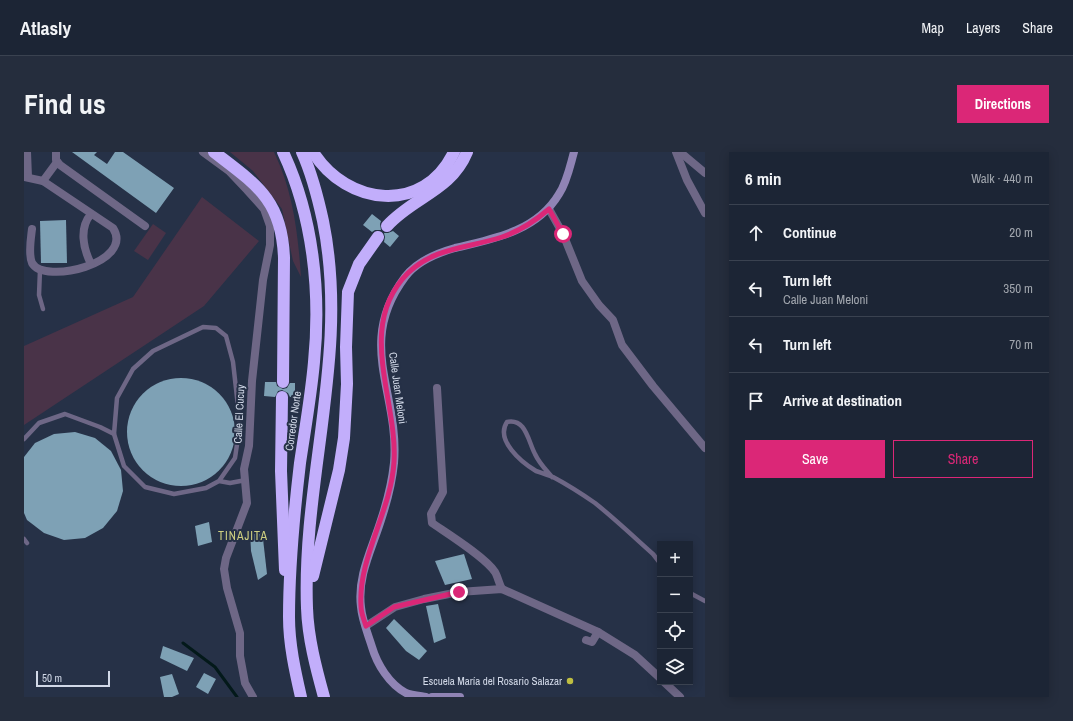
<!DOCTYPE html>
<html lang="en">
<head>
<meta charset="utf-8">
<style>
  body { margin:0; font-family:"Archivo Narrow",sans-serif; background:#252d3d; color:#f1f3f6 }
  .controls { position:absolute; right:12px; bottom:12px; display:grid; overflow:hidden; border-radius:0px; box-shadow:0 2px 10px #0003 }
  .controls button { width:36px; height:36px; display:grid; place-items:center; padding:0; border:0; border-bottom:1px solid #3a4250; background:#1c2535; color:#f1f3f6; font:20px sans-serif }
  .scale { position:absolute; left:12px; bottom:10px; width:74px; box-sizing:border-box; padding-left:4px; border:2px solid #d1d8e7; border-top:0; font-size:11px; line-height:14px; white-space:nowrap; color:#d1d8e7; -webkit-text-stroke:3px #263147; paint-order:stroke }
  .stop { position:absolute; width:12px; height:12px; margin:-9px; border:3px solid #db2777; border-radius:50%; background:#fff }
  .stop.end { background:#db2777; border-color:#fff; box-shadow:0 1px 4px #0008 }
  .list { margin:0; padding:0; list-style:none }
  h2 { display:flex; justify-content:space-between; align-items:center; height:52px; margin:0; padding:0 16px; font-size:17px }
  h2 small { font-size:13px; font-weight:400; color:#a0a5ad }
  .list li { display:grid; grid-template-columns:26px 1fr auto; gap:12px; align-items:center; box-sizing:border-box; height:56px; padding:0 16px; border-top:1px solid #3a4250 }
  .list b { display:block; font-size:15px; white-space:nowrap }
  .list p { margin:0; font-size:13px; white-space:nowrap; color:#a0a5ad }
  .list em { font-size:13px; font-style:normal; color:#a0a5ad }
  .actions { display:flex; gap:8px; padding:12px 16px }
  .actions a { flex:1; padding:9px 0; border:1px solid #db2777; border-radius:0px; text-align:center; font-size:14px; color:#db2777 }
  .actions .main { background:#db2777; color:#fff }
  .icon { flex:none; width:22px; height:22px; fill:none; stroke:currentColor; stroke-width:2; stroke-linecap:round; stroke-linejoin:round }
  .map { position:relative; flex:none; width:681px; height:545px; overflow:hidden; border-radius:0px }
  header { display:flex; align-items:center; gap:24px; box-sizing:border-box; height:56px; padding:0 20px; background:#1c2535; border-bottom:1px solid #3a4250 }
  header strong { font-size:19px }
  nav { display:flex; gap:22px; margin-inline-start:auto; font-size:14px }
  .intro { display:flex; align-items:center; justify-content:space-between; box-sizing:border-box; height:96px; padding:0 24px }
  h1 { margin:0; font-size:28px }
  .button { padding:10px 18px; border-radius:0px; background:#db2777; color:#fff; font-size:14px; font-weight:700 }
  main { display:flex; gap:24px; padding:0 24px }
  aside { flex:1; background:#1c2535; border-radius:0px; box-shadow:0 2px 10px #0003 }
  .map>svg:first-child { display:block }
  .green { fill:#493348 }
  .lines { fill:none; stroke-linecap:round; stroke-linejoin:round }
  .stream { stroke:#03191a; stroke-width:3 }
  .building { fill:#7ea1b5 }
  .lane { stroke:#6e6786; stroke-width:4.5 }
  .street { stroke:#6e6786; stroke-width:8 }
  .secondary { stroke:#9084b5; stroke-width:8 }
  .highway { stroke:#c2aefb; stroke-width:12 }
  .route { stroke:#db2777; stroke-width:5 }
  .poi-dot { fill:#bfbe41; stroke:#263147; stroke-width:1.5 }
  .labels { text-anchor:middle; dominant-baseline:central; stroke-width:4; stroke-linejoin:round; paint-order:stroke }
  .street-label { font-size:11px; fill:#d1d8e7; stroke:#263147 }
  .poi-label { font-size:11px; fill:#d1d8e7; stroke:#263147; text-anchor:end }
  .neighbourhood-label { font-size:12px; letter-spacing:1px; fill:#cecf81; stroke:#263147 }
</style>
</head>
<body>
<header>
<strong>Atlasly</strong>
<nav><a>Map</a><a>Layers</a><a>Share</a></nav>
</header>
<div class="intro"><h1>Find us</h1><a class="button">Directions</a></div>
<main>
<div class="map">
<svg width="681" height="545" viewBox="0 0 681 545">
  <rect width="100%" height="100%" fill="#263147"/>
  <g class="green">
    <path d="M 206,0 L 250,0 C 269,39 274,81 277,125 L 269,109 L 258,57 L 229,19 Z"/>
    <path d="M 178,45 L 235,89 L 180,154 L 0,273 L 0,194 L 109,145 Z"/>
    <path d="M 129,72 L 142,81 L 124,108 L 110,99 Z"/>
  </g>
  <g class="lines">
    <path class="stream" d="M 159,491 L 191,515 L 213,545"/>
  </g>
  <g class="building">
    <path d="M 48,0 L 73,0 L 70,3 L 83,12 L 91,0 L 99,0 L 150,36 L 132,61 Z"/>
    <path d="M 348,62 L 357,69 L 356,72 L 357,78 L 351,78 L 348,80 L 339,73 Z"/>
    <path d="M 42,68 L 43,111 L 17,111 L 16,69 Z"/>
    <path d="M 369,79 L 375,84 L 366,95 L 360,90 L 361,85 L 360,81 L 364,81 Z"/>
    <circle cx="157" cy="280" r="54"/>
    <path d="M 241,230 L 252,230 L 253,234 L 259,237 L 263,236 L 266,231 L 271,231 L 271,245 L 266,245 L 264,241 L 258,238 L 254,239 L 251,245 L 240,244 Z"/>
    <path d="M 51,280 L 71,286 L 87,299 L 97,318 L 99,339 L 93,359 L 79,376 L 61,386 L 40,388 L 20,381 L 3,368 L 0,361 L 0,305 L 11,291 L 30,282 Z"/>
    <path d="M 185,370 L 188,390 L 174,394 L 171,374 Z"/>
    <path d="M 238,378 L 243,422 L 234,428 L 227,399 L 226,379 Z"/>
    <path d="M 440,402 L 448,427 L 421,433 L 411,409 Z"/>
    <path d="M 414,452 L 422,486 L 410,491 L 402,454 Z"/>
    <path d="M 370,467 L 403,499 L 395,508 L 382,499 L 362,476 Z"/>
    <path d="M 139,494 L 170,506 L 163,519 L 136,506 Z"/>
    <path d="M 180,521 L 192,527 L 184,542 L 172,535 Z"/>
    <path d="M 148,522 L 155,542 L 148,545 L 140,545 L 136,525 Z"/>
  </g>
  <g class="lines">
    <g class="lane">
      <path d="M 16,118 L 15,143 L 19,157"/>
      <path d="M 0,287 L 15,271 L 41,262 L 76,275 L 90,282"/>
      <path d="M 528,325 C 522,318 515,311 511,302 C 504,289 502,266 483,270 C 471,288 497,310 512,319 C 518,321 524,323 529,325 C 544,333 558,342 571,351 C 591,367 610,385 629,402 L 636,411"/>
      <path d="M 195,329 L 211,306 L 216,272 L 209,210 L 202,184 L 192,176 L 179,175 L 129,199 L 109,217 L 93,246 L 90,282 L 100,314 L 121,335 L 150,342 L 182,336 L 195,329 L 206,331 L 222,328"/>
      <path d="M 0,387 L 3,391"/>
      <path d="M 666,441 L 681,449"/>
    </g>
    <g class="street">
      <path d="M 3,0 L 4,25"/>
      <path d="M 32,0 L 32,8 L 36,13 L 121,74"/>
      <path d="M 179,0 L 205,19 L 223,38 L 240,57 L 246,74 L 246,93 L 239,128 L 228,229 L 225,294 L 220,317 L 223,351 L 202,406 L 200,417 L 203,436 L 216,481 L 216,504 L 221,531 L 229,545"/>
      <path d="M 652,0 L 663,28 L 681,61"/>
      <path d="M 656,0 L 681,21"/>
      <path d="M 0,25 L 19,29 L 89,76 C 111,111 20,133 8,111 C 4,102 7,86 8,77"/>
      <path d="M 19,29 L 33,10"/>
      <path d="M 525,57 L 539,82 L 558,129 L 575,153 L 589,168 L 598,193 L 629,234 L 681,296"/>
      <path d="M 67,112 C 59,96 55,76 67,62"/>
      <path d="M 413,236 L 419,340 L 407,362 L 408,371 C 424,382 461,405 471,420 C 474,425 475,432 478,437"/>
      <path d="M 342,474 L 371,455 L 400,447 L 435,440 L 478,437 L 574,480 L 611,503 L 636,526"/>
      <path d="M 562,488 L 568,490 L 574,480"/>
      <path d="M 640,530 L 656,545"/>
    </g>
    <g class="secondary">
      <path d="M 402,545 C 396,544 387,543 382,541 C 365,532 353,512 348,495 C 344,482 338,468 337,455 C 333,424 348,397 357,368 C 363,350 368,331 370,311 C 376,241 331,192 381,125 C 393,109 413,101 431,96 C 470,87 513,79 535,42 C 543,30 546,14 550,0"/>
      <path d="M 408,545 L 436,545"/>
    </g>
    <g class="highway">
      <path d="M 190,0 C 233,33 258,48 260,106 L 259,230"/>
      <path d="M 259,0 C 289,64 297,140 290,210 C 287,244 281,277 276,311 C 270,362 265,414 265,465 C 265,492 271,519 277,545"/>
      <path d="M 278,0 C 288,22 294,46 299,69 C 326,201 278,325 283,456 C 284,486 292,516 300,545"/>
      <path d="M 289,0 C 323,54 400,63 430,0"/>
      <path d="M 363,74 C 389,45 427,39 443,0"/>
      <path d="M 258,245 L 257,319 L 261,418"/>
      <path d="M 289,424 L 315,318 L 320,286 L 323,232 L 322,195 L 324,140 L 335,112 L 354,85"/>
    </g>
  </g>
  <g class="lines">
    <path class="route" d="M 435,440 L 370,455 L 342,474 C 340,468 337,461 337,454 C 334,405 367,360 370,310 C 374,248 331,174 384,121 C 411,95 445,96 478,85 C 496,79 511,69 525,57 L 539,82"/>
  </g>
  <circle class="poi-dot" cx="546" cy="529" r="4"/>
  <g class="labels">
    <g class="street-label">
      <text transform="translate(374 236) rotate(82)">Calle Juan Meloni</text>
      <text transform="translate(215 262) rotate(-87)">Calle El Cucuy</text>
      <text transform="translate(269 269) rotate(-82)">Corredor Norte</text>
    </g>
    <g class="poi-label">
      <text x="538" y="529">Escuela María del Rosario Salazar</text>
    </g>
    <g class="neighbourhood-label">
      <text x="219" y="384">TINAJITA</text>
    </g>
  </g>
</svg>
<div class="controls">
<button>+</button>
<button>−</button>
<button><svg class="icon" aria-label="locate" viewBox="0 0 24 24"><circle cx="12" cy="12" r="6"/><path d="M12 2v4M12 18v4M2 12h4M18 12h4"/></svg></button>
<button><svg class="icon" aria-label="layers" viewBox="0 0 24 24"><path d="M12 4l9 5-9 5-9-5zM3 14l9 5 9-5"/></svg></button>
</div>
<div class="scale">50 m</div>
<div class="stop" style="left:539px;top:82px"></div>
<div class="stop end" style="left:435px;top:440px"></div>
</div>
<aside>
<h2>6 min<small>Walk · 440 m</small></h2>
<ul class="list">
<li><svg class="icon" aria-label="ahead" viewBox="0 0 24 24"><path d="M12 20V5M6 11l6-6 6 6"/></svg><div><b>Continue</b></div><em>20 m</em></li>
<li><svg class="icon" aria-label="left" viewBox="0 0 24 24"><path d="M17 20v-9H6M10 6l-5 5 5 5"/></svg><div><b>Turn left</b><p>Calle Juan Meloni</p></div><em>350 m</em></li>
<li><svg class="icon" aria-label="left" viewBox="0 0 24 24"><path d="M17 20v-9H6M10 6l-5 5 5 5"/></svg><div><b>Turn left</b></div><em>70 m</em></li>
<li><svg class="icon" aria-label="arrive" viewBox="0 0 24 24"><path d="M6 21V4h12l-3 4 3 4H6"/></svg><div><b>Arrive at destination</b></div></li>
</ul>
<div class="actions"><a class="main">Save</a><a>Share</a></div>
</aside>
</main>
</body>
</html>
